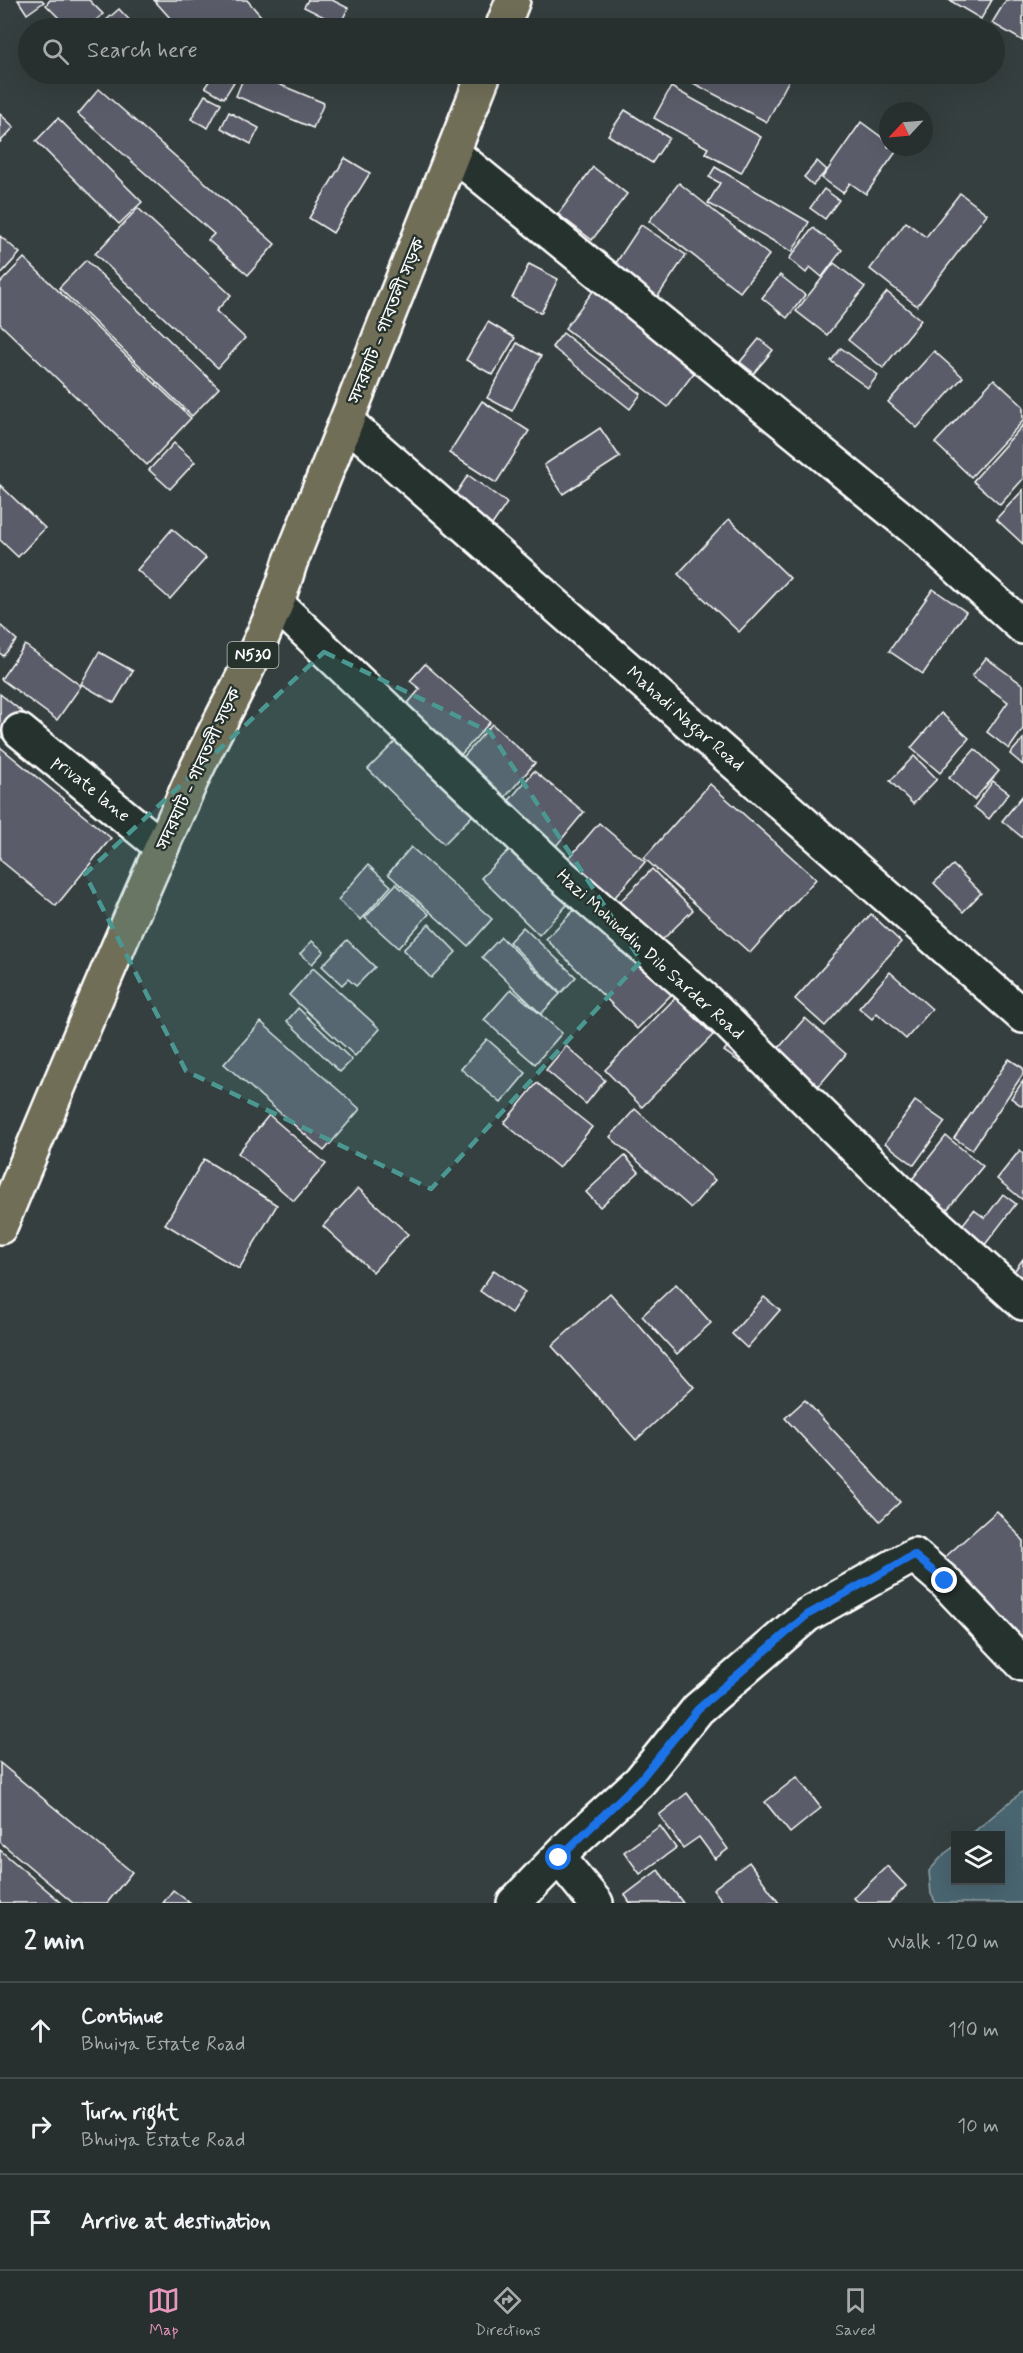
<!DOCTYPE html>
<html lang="en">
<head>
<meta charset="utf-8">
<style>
  body { margin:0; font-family:Mynerve,"Noto Sans Bengali",sans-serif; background:#343b3b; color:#f1f3f6 }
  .controls { position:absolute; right:18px; bottom:18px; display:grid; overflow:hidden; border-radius:0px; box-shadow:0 6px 24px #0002 }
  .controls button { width:54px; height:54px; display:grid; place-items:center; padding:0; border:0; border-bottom:2px solid #444a4b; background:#282f2f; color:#f1f3f6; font:30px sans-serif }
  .compass { position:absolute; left:879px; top:102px; width:54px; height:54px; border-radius:50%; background:#282f2f; box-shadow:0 6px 24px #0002; rotate:244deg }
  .stop { position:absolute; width:18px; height:18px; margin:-14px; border:4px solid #1a73e8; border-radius:50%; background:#fff }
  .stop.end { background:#1a73e8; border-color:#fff; box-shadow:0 2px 6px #0008 }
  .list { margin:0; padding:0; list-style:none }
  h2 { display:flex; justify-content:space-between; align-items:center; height:78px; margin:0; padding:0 24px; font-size:26px }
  h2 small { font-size:20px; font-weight:400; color:#a5a9aa }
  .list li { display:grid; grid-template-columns:39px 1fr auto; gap:18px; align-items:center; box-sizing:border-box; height:96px; padding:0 24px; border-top:2px solid #444a4b }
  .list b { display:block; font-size:22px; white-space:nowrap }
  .list p { margin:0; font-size:20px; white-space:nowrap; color:#a5a9aa }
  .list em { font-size:20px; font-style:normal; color:#a5a9aa }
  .icon { flex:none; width:33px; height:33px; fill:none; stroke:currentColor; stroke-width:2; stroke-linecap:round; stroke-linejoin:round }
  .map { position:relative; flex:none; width:1023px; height:1903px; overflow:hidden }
  .search { position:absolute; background:#282f2f; box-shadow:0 6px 24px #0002; left:18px; right:18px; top:18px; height:66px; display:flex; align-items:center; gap:15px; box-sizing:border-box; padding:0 21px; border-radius:33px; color:#a5a9aa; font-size:22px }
  .sheet { height:366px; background:#282f2f }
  nav { display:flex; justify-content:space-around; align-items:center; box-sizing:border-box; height:84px; border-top:2px solid #444a4b; background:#282f2f; font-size:16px; color:#a5a9aa }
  nav a { display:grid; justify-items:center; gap:3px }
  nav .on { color:#e797bd }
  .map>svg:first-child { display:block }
  .water { fill:#49656f; stroke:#92a3a9; stroke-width:1.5 }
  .building { fill:#5a5c69; stroke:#fff; stroke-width:1.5 }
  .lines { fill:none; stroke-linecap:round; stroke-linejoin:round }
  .minor-casing { stroke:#fff; stroke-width:38 }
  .trunk-casing { stroke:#fff; stroke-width:38 }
  .minor { stroke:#26332d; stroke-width:33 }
  .trunk { stroke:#716e59; stroke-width:33 }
  .route { stroke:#1a73e8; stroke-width:8 }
  .marked { fill:#4b9892; fill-opacity:0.2; stroke:#4b9892; stroke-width:4.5; stroke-dasharray:12 8; stroke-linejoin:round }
  .labels { text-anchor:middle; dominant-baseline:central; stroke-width:4.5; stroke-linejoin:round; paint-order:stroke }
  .shield { fill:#26332d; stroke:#bec2c0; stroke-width:1.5 }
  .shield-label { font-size:16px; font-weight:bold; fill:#fff }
  .street-label { font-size:18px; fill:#fff; stroke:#26332d }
</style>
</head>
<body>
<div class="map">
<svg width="1023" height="1903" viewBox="0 0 1023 1903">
  <rect width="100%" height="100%" fill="#363f3f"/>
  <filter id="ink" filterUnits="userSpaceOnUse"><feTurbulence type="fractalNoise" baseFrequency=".0167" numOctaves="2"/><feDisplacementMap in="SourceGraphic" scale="12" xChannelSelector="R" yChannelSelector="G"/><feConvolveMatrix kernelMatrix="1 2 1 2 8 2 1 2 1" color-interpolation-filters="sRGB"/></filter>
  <g filter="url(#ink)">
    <path class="water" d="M 1023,1791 L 1023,1903 L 936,1903 L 931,1894 L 929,1871 L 944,1854 L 955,1846 L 956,1880 L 1000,1880 L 1000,1836 L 970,1835 Z"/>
    <g class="building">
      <path d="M 18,0 L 42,0 L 44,2 L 27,14 Z"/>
      <path d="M 50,0 L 89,0 L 103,14 L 87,28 L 69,28 L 46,5 Z"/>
      <path d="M 154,0 L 247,0 L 266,22 L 258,28 L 179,28 Z"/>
      <path d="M 308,0 L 332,0 L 348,8 L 340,25 L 304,7 Z"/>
      <path d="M 949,0 L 992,0 L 981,19 Z"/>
      <path d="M 1006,0 L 1023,0 L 1023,41 L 992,23 Z"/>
      <path d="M 119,9 L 135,26 L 133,28 L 110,28 L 104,22 Z"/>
      <path d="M 214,74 L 221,74 L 234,82 L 224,98 L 205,87 Z"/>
      <path d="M 245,74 L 274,74 L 271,81 L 324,103 L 313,128 L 236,96 Z"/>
      <path d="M 676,74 L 792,74 L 767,122 Z"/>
      <path d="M 671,87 L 761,137 L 741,173 L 705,153 L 708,148 L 654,118 Z"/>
      <path d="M 99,89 L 275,244 L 248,275 L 208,240 L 214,234 L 78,114 Z"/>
      <path d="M 205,95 L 221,103 L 208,128 L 191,119 Z"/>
      <path d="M 625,110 L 669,138 L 652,163 L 608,135 Z"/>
      <path d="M 229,112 L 259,128 L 251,144 L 221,128 Z"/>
      <path d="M 0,114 L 14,127 L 0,142 Z"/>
      <path d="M 58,118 L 142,202 L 119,224 L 36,141 Z"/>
      <path d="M 861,122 L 888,142 L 888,147 L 898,149 L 866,194 L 850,183 L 843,193 L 822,178 Z"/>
      <path d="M 345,158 L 370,173 L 333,233 L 309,218 Z"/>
      <path d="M 817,161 L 827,170 L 813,185 L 804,177 Z"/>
      <path d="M 593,167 L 627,194 L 592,240 L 558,214 Z"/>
      <path d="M 715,167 L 809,222 L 792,252 L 708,203 L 720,183 L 709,177 Z"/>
      <path d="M 679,183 L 769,255 L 740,292 L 649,221 Z"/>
      <path d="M 824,189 L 839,200 L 825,219 L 810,208 Z"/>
      <path d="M 960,193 L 987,214 L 917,306 L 870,269 L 906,222 L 926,237 Z"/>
      <path d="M 138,208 L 231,295 L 216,311 L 245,338 L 218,368 L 95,254 Z"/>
      <path d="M 641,225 L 686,255 L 652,305 L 608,275 Z"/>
      <path d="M 813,228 L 842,250 L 822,277 L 810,267 L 806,273 L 789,259 Z"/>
      <path d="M 0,236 L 20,253 L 0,275 Z"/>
      <path d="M 24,258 L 191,418 L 147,465 L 0,324 L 0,283 Z"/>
      <path d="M 86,260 L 219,388 L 192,416 L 59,288 Z"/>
      <path d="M 834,263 L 865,287 L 827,335 L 796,311 Z"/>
      <path d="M 529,264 L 558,279 L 541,313 L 512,298 Z"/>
      <path d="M 780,275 L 805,295 L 787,318 L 762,298 Z"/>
      <path d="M 600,282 L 703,361 L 668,407 L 565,328 Z"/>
      <path d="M 887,292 L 921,320 L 883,368 L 848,340 Z"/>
      <path d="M 488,322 L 515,338 L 493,375 L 466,360 Z"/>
      <path d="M 563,333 L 641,394 L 630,409 L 552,347 Z"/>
      <path d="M 759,339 L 773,350 L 754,373 L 740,362 Z"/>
      <path d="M 517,343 L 541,356 L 512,411 L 487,398 Z"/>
      <path d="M 841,348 L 878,375 L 868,388 L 831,361 Z"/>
      <path d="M 934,351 L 963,377 L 917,428 L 888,402 Z"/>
      <path d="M 994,379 L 1023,406 L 1023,421 L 971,477 L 935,443 Z"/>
      <path d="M 482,401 L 529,431 L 496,483 L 449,453 Z"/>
      <path d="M 1023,425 L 1023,479 L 1000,505 L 973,481 Z"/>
      <path d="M 600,428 L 620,457 L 563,494 L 544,465 Z"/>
      <path d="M 174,443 L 195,462 L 170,489 L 149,470 Z"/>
      <path d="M 468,475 L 507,503 L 492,525 L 453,498 Z"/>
      <path d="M 0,485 L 45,528 L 18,557 L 0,540 Z"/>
      <path d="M 1023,490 L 1023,544 L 996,519 Z"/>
      <path d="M 729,519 L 790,578 L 739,632 L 678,574 Z"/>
      <path d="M 172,529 L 206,558 L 170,599 L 137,570 Z"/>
      <path d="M 933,589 L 966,612 L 923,674 L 889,651 Z"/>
      <path d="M 0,625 L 17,640 L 3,656 L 0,653 Z"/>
      <path d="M 25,645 L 81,686 L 57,720 L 1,679 Z"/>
      <path d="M 99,652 L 133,671 L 114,703 L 81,684 Z"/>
      <path d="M 986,658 L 1023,685 L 1023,729 L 1009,749 L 987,732 L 1008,702 L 972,676 Z"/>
      <path d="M 425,664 L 490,722 L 457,759 L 402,710 L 420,689 L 410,681 Z"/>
      <path d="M 0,694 L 25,714 L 5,740 L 0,736 Z"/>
      <path d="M 941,713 L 969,738 L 940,773 L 911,748 Z"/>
      <path d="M 492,724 L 535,763 L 502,801 L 459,762 Z"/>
      <path d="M 405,732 L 481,807 L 444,844 L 368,769 Z"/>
      <path d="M 1023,739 L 1023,765 L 1010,754 Z"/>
      <path d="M 0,747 L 111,838 L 56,906 L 0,860 Z"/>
      <path d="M 975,749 L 999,771 L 974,800 L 949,778 Z"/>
      <path d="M 914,756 L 937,779 L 913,804 L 890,781 Z"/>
      <path d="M 534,771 L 584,812 L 556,846 L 506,804 Z"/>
      <path d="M 993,781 L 1009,793 L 989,819 L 974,807 Z"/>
      <path d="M 710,784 L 816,879 L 750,953 L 644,858 Z"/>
      <path d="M 1023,795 L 1023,838 L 1002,821 Z"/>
      <path d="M 599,823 L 645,862 L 610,903 L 564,864 Z"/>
      <path d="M 411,847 L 492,919 L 468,946 L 388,874 Z"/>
      <path d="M 511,848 L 568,904 L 539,935 L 481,878 Z"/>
      <path d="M 368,865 L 391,886 L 361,920 L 338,900 Z"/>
      <path d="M 953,865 L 981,893 L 963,912 L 934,883 Z"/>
      <path d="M 652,869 L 693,910 L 655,947 L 615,907 Z"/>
      <path d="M 396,884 L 429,914 L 398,948 L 365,918 Z"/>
      <path d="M 583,901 L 674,992 L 637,1029 L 546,939 Z"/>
      <path d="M 871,914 L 901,942 L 825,1026 L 795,999 Z"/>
      <path d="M 429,924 L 456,952 L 431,978 L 403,950 Z"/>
      <path d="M 523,927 L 576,977 L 561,993 L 509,942 Z"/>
      <path d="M 501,937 L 560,994 L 541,1014 L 482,957 Z"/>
      <path d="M 347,940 L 375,967 L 356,986 L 348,979 L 342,985 L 322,966 Z"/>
      <path d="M 312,941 L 324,951 L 312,964 L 300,954 Z"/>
      <path d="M 313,968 L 380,1029 L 355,1056 L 289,995 Z"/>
      <path d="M 890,972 L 932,1009 L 906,1039 L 877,1013 L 872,1019 L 859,1008 Z"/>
      <path d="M 511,989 L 562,1033 L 535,1064 L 484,1020 Z"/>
      <path d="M 675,998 L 713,1035 L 642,1107 L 605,1070 Z"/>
      <path d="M 298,1008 L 352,1060 L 340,1072 L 287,1021 Z"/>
      <path d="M 805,1018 L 846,1054 L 811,1095 L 770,1058 Z"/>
      <path d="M 261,1022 L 360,1109 L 324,1151 L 224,1064 Z"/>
      <path d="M 487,1039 L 526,1073 L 501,1103 L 461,1069 Z"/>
      <path d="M 732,1040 L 749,1053 L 741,1063 L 724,1051 Z"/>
      <path d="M 566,1046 L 605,1080 L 586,1104 L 546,1070 Z"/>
      <path d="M 1009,1059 L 1023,1068 L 1023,1074 L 972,1150 L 954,1138 Z"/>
      <path d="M 1023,1081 L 1023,1104 L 1022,1106 L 1011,1098 Z"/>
      <path d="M 537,1083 L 592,1127 L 559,1168 L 504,1123 Z"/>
      <path d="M 915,1101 L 945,1122 L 914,1165 L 885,1143 Z"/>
      <path d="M 635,1109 L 715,1180 L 691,1208 L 610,1137 Z"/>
      <path d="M 269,1115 L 326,1164 L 294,1201 L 238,1153 Z"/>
      <path d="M 946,1136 L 983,1166 L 946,1211 L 910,1182 Z"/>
      <path d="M 1020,1150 L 1023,1153 L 1023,1200 L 997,1179 Z"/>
      <path d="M 625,1156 L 639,1172 L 600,1207 L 586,1192 Z"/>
      <path d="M 204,1159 L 277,1205 L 239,1269 L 165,1224 Z"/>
      <path d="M 358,1188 L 408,1234 L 373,1272 L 323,1226 Z"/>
      <path d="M 1003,1194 L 1016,1204 L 984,1246 L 960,1228 L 974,1210 L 985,1218 Z"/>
      <path d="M 1023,1259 L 1023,1288 L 1009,1278 Z"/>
      <path d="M 494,1270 L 525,1292 L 511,1313 L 480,1291 Z"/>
      <path d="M 676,1284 L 711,1323 L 677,1354 L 642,1316 Z"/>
      <path d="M 610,1293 L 694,1387 L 636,1440 L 552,1346 Z"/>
      <path d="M 764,1297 L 780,1310 L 747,1348 L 732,1334 Z"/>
      <path d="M 805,1400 L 900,1502 L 880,1521 L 785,1418 Z"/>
      <path d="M 997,1511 L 1023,1540 L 1023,1647 L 944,1558 Z"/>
      <path d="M 0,1763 L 132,1872 L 107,1903 L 73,1903 L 0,1842 Z"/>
      <path d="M 797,1777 L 821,1808 L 790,1833 L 765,1802 Z"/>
      <path d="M 687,1793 L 728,1849 L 715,1859 L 699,1837 L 683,1848 L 659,1815 Z"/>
      <path d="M 660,1826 L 676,1848 L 640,1874 L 624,1852 Z"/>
      <path d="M 0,1850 L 62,1903 L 0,1903 Z"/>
      <path d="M 749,1862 L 779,1903 L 724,1903 L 713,1889 Z"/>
      <path d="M 887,1866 L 906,1886 L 889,1903 L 859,1903 L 854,1898 Z"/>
      <path d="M 658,1870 L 683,1903 L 630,1903 L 625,1895 Z"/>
      <path d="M 173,1890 L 190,1903 L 163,1903 Z"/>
    </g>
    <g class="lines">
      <g class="minor-casing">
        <g id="minor">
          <path d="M 453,153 L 918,532 L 1023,627"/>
          <path d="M 347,422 L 1023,1016"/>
          <path d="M 278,605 L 562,876 L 706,1001 L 899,1191 L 1023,1303"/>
          <path d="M 20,731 L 162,847"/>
          <path d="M 559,1858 L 596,1903"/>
          <path d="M 514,1903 L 571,1844 L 640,1781 L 698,1709 L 807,1615 L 914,1555 L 944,1581 L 1023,1664"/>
        </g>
      </g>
      <g class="trunk-casing">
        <g id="trunk">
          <path d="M 502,28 L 513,0"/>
          <path d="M 0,1227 C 62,1077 125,929 191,781 C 224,709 268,640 290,563 L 484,74"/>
        </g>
      </g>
      <use href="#minor" class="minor"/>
      <use href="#trunk" class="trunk"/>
    </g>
  </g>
  <g class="lines" filter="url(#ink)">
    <path class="route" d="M 559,1858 L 640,1780 L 698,1709 L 807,1615 L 914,1555 L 945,1581"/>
  </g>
  <path class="marked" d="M 324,652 L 490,732 L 641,961 L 431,1189 L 186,1071 L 85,874 Z"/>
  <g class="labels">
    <rect class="shield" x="227.5" y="642" width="51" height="26" rx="4.5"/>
    <g class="shield-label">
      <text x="253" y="655">N530</text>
    </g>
    <g class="street-label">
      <text transform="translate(387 321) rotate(-68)">সদরঘাট - গাবতলী সড়ক</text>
      <text transform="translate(685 719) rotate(41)">Mahadi Nagar Road</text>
      <text transform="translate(199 769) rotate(-65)">সদরঘাট - গাবতলী সড়ক</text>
      <text transform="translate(91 789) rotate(39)">private lane</text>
      <text transform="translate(650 955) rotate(42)">Hazi Mohiuddin Dilo Sarder Road</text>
    </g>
  </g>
</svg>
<div class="controls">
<button><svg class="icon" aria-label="layers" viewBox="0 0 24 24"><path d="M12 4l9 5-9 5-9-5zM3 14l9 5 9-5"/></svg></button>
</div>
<svg class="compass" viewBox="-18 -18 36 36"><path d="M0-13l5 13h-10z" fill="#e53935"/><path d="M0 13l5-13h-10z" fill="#a5a9aa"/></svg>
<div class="stop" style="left:559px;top:1858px"></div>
<div class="stop end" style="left:945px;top:1581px"></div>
<div class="search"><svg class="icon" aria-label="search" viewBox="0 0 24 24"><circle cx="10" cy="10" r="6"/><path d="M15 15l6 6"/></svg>Search here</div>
</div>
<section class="sheet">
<h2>2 min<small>Walk · 120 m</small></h2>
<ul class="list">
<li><svg class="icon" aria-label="ahead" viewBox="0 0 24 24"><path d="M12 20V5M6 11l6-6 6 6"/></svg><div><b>Continue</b><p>Bhuiya Estate Road</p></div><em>110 m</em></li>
<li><svg class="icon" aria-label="right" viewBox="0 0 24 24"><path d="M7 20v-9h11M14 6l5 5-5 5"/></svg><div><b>Turn right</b><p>Bhuiya Estate Road</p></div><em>10 m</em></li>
<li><svg class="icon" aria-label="arrive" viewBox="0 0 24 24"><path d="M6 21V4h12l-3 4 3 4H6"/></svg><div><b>Arrive at destination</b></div></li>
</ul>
</section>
<nav>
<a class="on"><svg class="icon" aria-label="map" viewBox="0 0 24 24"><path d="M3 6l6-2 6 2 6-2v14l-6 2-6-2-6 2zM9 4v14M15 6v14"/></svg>Map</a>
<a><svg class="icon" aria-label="directions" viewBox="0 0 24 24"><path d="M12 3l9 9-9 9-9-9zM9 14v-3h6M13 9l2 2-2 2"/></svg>Directions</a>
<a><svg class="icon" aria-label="saved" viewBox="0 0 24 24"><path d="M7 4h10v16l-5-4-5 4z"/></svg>Saved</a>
</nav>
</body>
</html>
